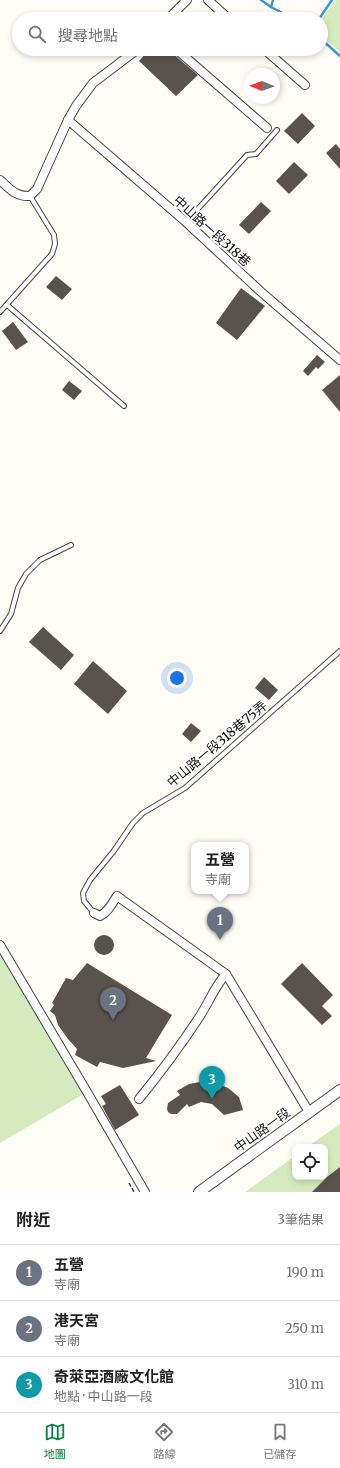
<!DOCTYPE html>
<html lang="zh-TW">
<head>
<meta charset="utf-8">
<style>
  body { margin:0; font-family:Merriweather,"Noto Sans TC",serif; background:#f2f2f2; color:#202124 }
  .controls { position:absolute; right:12px; bottom:12px; display:grid; overflow:hidden; border-radius:8px; box-shadow:0 2px 6px #0003 }
  .controls button { width:36px; height:36px; display:grid; place-items:center; padding:0; border:0; border-bottom:1px solid #e0e0e0; background:#fff; color:#202124; font:20px sans-serif }
  .compass { position:absolute; left:244px; top:68px; width:36px; height:36px; border-radius:50%; background:#fff; box-shadow:0 2px 6px #0003; rotate:271deg }
  .you { position:absolute; left:177px; top:678px; width:14px; height:14px; margin:-10px; border:3px solid #fff; border-radius:50%; background:#1a73e8; box-shadow:0 0 0 6px #1a73e833 }
  .badge { display:grid; place-items:center; width:26px; height:26px; border-radius:50%; background:#0b8043; color:#fff; font-size:13px; font-weight:700 }
  .pin { position:absolute; translate:-50% -33px; filter:drop-shadow(0 1px 2px #0008) }
  .pin::after { content:''; position:absolute; top:21px; width:14px; height:12px; background:inherit; clip-path:polygon(0 0,100% 0,50% 100%) }
  .popup { position:absolute; left:191px; top:842px; width:58px; height:52px; box-sizing:border-box; display:grid; place-content:center; border-radius:8px; background:#fff; filter:drop-shadow(0 1px 3px #0005); font-size:13px; white-space:nowrap; color:#757577 }
  .popup b { font-size:15px; color:#202124 }
  .popup::after { content:''; position:absolute; left:50%; top:100%; margin-left:-8px; border:8px solid transparent; border-top-color:#fff }
  .list { margin:0; padding:0; list-style:none }
  h2 { display:flex; justify-content:space-between; align-items:center; height:52px; margin:0; padding:0 16px; font-size:17px }
  h2 small { font-size:13px; font-weight:400; color:#757577 }
  .list li { display:grid; grid-template-columns:26px 1fr auto; gap:12px; align-items:center; box-sizing:border-box; height:56px; padding:0 16px; border-top:1px solid #e0e0e0 }
  .list b { display:block; font-size:15px; white-space:nowrap }
  .list p { margin:0; font-size:13px; white-space:nowrap; color:#757577 }
  .list em { font-size:13px; font-style:normal; color:#757577 }
  .icon { flex:none; width:22px; height:22px; fill:none; stroke:currentColor; stroke-width:2; stroke-linecap:round; stroke-linejoin:round }
  .map { position:relative; flex:none; width:340px; height:1192px; overflow:hidden }
  .search { position:absolute; background:#fff; box-shadow:0 2px 6px #0003; left:12px; right:12px; top:12px; height:44px; display:flex; align-items:center; gap:10px; box-sizing:border-box; padding:0 14px; border-radius:22px; color:#757577; font-size:15px }
  .sheet { height:220px; background:#fff }
  nav { display:flex; justify-content:space-around; align-items:center; box-sizing:border-box; height:56px; border-top:1px solid #e0e0e0; background:#fff; font-size:11px; color:#757577 }
  nav a { display:grid; justify-items:center; gap:2px }
  nav .on { color:#0b8043 }
  .map>svg:first-child { display:block }
  .green { fill:#d5ebbd }
  .lines { fill:none; stroke-linecap:round; stroke-linejoin:round }
  .stream { stroke:#3f96cf; stroke-width:2.5 }
  .building { fill:#5a524d }
  .service-casing { stroke:#444; stroke-width:6 }
  .minor-casing { stroke:#444; stroke-width:10 }
  .tertiary-casing { stroke:#444; stroke-width:12 }
  .path { stroke:#333; stroke-width:1.5; stroke-dasharray:4 2; stroke-linecap:butt }
  .service { stroke:#fff; stroke-width:4 }
  .minor { stroke:#fff; stroke-width:8 }
  .tertiary { stroke:#fff; stroke-width:10 }
  .labels { text-anchor:middle; dominant-baseline:central; stroke-width:4; stroke-linejoin:round; paint-order:stroke }
  .street-label { font-size:13px; fill:#111; stroke:#fff }
</style>
</head>
<body>
<div class="map">
<svg width="340" height="1192" viewBox="0 0 340 1192">
  <rect width="100%" height="100%" fill="#fffdf5"/>
  <g class="green">
    <path d="M 335,0 L 340,0 L 340,52 L 321,36 L 321,20 Z"/>
    <path d="M 0,949 L 87,1092 L 0,1143 Z"/>
    <path d="M 340,1124 L 340,1192 L 245,1192 L 295,1156 L 295,1177 L 325,1177 L 325,1147 L 307,1147 Z"/>
  </g>
  <g class="lines">
    <g class="stream">
      <path d="M 261,0 L 271,7 L 294,19"/>
      <path d="M 271,7 L 273,0"/>
      <path d="M 319,19 L 332,0"/>
      <path d="M 321,39 L 340,56"/>
    </g>
  </g>
  <g class="building">
    <path d="M 150,49 L 171,49 L 172,53 L 198,75 L 176,96 L 139,61 Z"/>
    <path d="M 302,113 L 315,126 L 298,144 L 284,131 Z"/>
    <path d="M 336,144 L 340,149 L 340,169 L 326,153 Z"/>
    <path d="M 294,162 L 308,175 L 289,194 L 276,181 Z"/>
    <path d="M 261,202 L 271,211 L 249,234 L 239,225 Z"/>
    <path d="M 56,276 L 72,289 L 62,300 L 46,287 Z"/>
    <path d="M 241,288 L 265,306 L 237,340 L 216,323 Z"/>
    <path d="M 13,322 L 28,342 L 16,350 L 2,331 Z"/>
    <path d="M 317,355 L 325,362 L 318,369 L 316,367 L 308,376 L 303,371 Z"/>
    <path d="M 340,375 L 340,412 L 322,390 Z"/>
    <path d="M 69,381 L 82,391 L 74,400 L 62,390 Z"/>
    <path d="M 43,627 L 74,655 L 61,670 L 29,642 Z"/>
    <path d="M 93,661 L 127,691 L 108,714 L 74,684 Z"/>
    <path d="M 264,677 L 278,690 L 269,700 L 255,688 Z"/>
    <path d="M 191,723 L 201,731 L 191,742 L 182,734 Z"/>
    <circle cx="104" cy="945" r="10"/>
    <path d="M 87,963 L 172,1015 L 146,1058 L 156,1061 L 123,1068 L 100,1062 L 97,1067 L 75,1055 L 77,1049 L 68,1039 L 58,1025 L 55,1015 L 50,1011 L 54,1005 L 52,1003 L 66,978 L 73,980 Z"/>
    <path d="M 302,963 L 333,995 L 322,1006 L 332,1016 L 322,1025 L 281,984 Z"/>
    <path d="M 200,1082 L 214,1082 L 228,1088 L 239,1097 L 243,1110 L 224,1115 L 212,1104 L 201,1102 L 189,1107 L 187,1104 L 177,1114 L 171,1114 L 168,1112 L 167,1109 L 168,1103 L 180,1095 L 177,1091 L 189,1084 Z"/>
    <path d="M 120,1085 L 139,1115 L 115,1130 L 102,1106 L 106,1104 L 101,1096 Z"/>
    <path d="M 340,1167 L 340,1192 L 312,1192 L 327,1177 Z"/>
  </g>
  <g class="lines">
    <g class="service-casing">
      <g id="service">
        <path d="M 186,222 L 247,155 L 256,154 L 277,130"/>
        <path d="M 7,305 L 124,406"/>
        <path d="M 0,312 L 52,254 L 55,244 L 54,235 L 30,196"/>
        <path d="M 0,631 L 11,614 L 18,588 L 26,574 L 40,560 L 71,545"/>
        <path d="M 94,913 L 84,901 L 83,893 L 90,880 L 113,852 L 133,823 L 143,813 L 185,788 L 340,651"/>
      </g>
    </g>
    <g class="minor-casing">
      <g id="minor">
        <path d="M 208,0 L 229,19"/>
        <path d="M 168,19 L 187,0"/>
        <path d="M 176,49 L 267,128"/>
        <path d="M 264,49 L 305,85"/>
        <path d="M 68,120 L 186,222 L 260,291 L 340,360"/>
        <path d="M 0,180 C 10,189 16,197 30,196 L 37,189 L 68,120 L 76,106 L 93,83 L 138,49"/>
        <path d="M 94,913 L 100,916 C 108,912 112,904 117,896 L 226,974 C 215,986 209,1002 200,1016 C 181,1045 161,1072 139,1099"/>
        <path d="M 0,945 L 87,1092 L 145,1192"/>
        <path d="M 226,974 L 309,1112"/>
      </g>
    </g>
    <g class="tertiary-casing">
      <path id="tertiary" d="M 199,1192 L 340,1090"/>
    </g>
    <path class="path" d="M 129,1183 L 134,1192"/>
    <use href="#service" class="service"/>
    <use href="#minor" class="minor"/>
    <use href="#tertiary" class="tertiary"/>
  </g>
  <g class="labels">
    <g class="street-label">
      <text transform="translate(212 231) rotate(42)">中山路一段318巷</text>
      <text transform="translate(217 744) rotate(-40)">中山路一段318巷75弄</text>
      <text transform="translate(262 1130) rotate(-36)">中山路一段</text>
    </g>
  </g>
</svg>
<div class="controls">
<button><svg class="icon" aria-label="locate" viewBox="0 0 24 24"><circle cx="12" cy="12" r="6"/><path d="M12 2v4M12 18v4M2 12h4M18 12h4"/></svg></button>
</div>
<svg class="compass" viewBox="-18 -18 36 36"><path d="M0-13l5 13h-10z" fill="#e53935"/><path d="M0 13l5-13h-10z" fill="#757577"/></svg>
<div class="you"></div>
<div class="pin badge" style="left:220px;top:940px;background:#6b7280">1</div>
<div class="popup"><b>五營</b>寺廟</div>
<div class="pin badge" style="left:113px;top:1020px;background:#6b7280">2</div>
<div class="pin badge" style="left:212px;top:1099px;background:#0f9aa8">3</div>
<div class="search"><svg class="icon" aria-label="search" viewBox="0 0 24 24"><circle cx="10" cy="10" r="6"/><path d="M15 15l6 6"/></svg>搜尋地點</div>
</div>
<section class="sheet">
<h2>附近<small>3筆結果</small></h2>
<ul class="list">
<li><span class="badge" style="background:#6b7280">1</span><div><b>五營</b><p>寺廟</p></div><em>190 m</em></li>
<li><span class="badge" style="background:#6b7280">2</span><div><b>港天宮</b><p>寺廟</p></div><em>250 m</em></li>
<li><span class="badge" style="background:#0f9aa8">3</span><div><b>奇萊亞酒廠文化館</b><p>地點 · 中山路一段</p></div><em>310 m</em></li>
</ul>
</section>
<nav>
<a class="on"><svg class="icon" aria-label="map" viewBox="0 0 24 24"><path d="M3 6l6-2 6 2 6-2v14l-6 2-6-2-6 2zM9 4v14M15 6v14"/></svg>地圖</a>
<a><svg class="icon" aria-label="directions" viewBox="0 0 24 24"><path d="M12 3l9 9-9 9-9-9zM9 14v-3h6M13 9l2 2-2 2"/></svg>路線</a>
<a><svg class="icon" aria-label="saved" viewBox="0 0 24 24"><path d="M7 4h10v16l-5-4-5 4z"/></svg>已儲存</a>
</nav>
</body>
</html>
